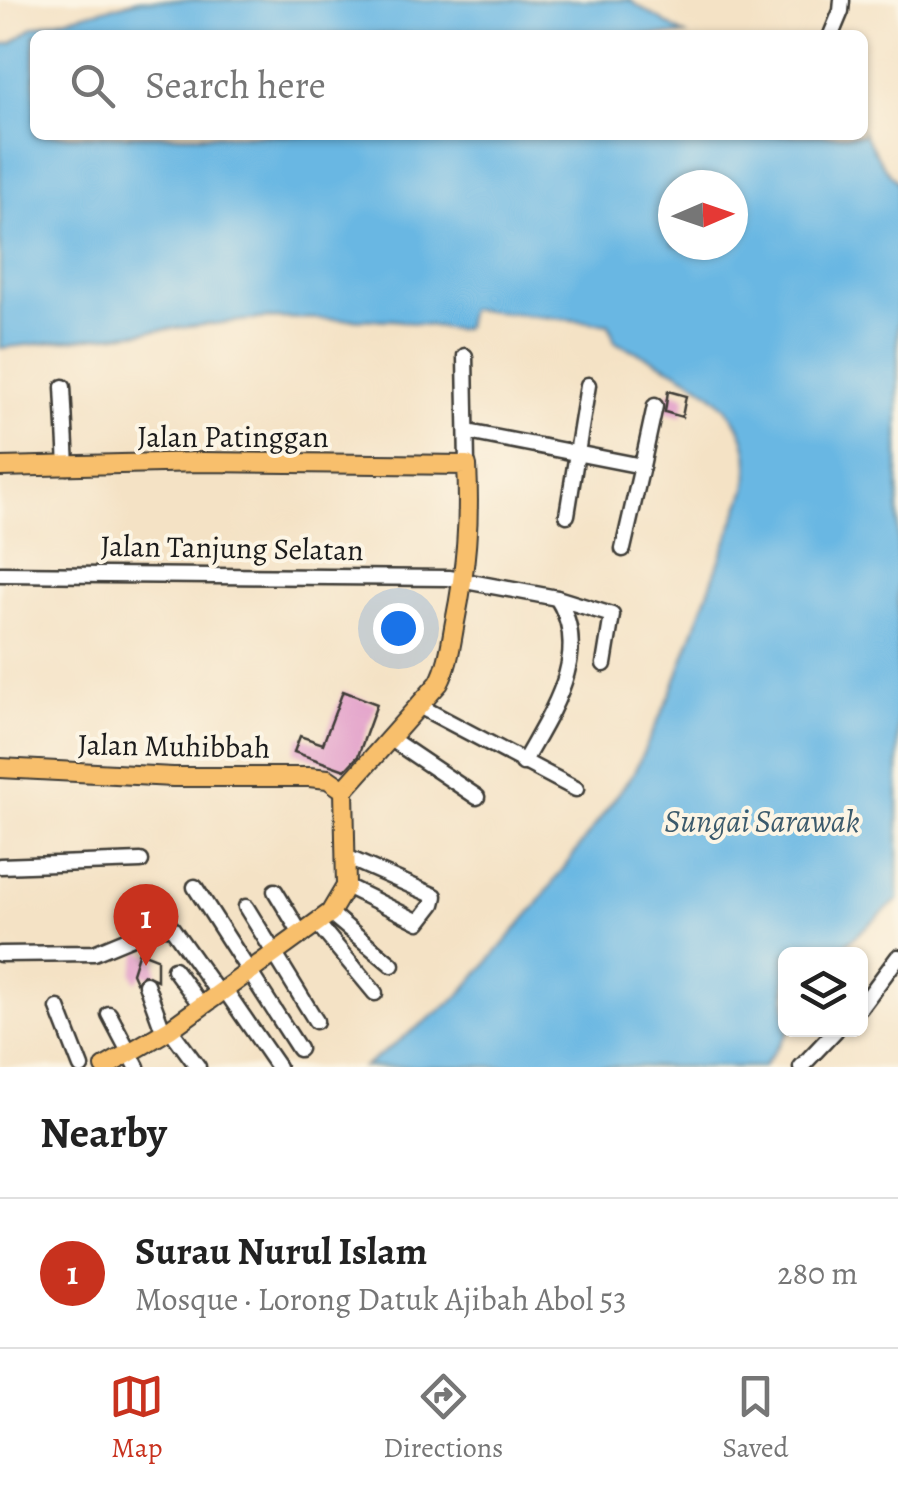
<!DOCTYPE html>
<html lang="en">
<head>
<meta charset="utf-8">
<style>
  body { margin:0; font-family:Alegreya,serif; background:#f6f6f6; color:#222 }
  .controls { position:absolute; right:30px; bottom:30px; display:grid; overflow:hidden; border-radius:15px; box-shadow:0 2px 8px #0004 }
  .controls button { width:90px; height:90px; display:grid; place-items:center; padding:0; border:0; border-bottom:2px solid #e0e0e0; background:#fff; color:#222; font:50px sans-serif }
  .compass { position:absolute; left:658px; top:170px; width:90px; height:90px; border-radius:50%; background:#fff; box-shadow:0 2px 8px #0004; rotate:88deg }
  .you { position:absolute; left:398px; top:628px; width:35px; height:35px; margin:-25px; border:8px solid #fff; border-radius:50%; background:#1a73e8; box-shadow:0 0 0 15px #1a73e833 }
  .badge { display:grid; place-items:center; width:65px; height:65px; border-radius:50%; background:#c8321e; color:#fff; font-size:32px; font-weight:700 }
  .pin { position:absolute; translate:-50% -82px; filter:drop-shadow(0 2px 5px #0008) }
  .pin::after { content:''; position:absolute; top:52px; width:35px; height:30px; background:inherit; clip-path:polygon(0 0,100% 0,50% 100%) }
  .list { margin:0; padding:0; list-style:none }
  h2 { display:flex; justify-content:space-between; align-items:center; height:130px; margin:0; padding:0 40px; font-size:42px }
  h2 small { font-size:32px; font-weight:400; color:#767676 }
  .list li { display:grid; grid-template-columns:65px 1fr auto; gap:30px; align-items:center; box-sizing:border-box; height:150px; padding:0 40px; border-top:2px solid #e0e0e0 }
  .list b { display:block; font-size:38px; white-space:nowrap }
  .list p { margin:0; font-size:32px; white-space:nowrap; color:#767676 }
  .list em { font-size:32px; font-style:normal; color:#767676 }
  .icon { flex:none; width:55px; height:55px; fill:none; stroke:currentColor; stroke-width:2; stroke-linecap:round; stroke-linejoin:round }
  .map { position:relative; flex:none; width:898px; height:1067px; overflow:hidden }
  .search { position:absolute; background:#fff; box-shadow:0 2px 8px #0004; left:30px; right:30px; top:30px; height:110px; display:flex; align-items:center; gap:25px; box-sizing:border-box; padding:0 35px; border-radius:15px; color:#767676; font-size:38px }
  .sheet { height:280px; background:#fff }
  nav { display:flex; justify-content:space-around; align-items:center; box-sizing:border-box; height:140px; border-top:2px solid #e0e0e0; background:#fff; font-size:28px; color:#767676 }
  nav a { display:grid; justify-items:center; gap:5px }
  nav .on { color:#c8321e }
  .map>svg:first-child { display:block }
  .water { fill:#69b7e3; stroke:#426a80; stroke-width:2.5; fill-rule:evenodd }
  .building { fill:#e29ec9 }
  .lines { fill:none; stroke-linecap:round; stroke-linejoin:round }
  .minor-casing { stroke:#3c3a35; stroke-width:19 }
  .major-casing { stroke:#3c3a35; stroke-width:22 }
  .minor { stroke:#fff; stroke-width:14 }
  .major { stroke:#f8bf6c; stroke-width:18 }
  .labels { text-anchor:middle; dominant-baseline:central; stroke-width:8; stroke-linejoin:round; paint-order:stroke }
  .street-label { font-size:30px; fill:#1c1c1c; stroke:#fcf5e5 }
  .water-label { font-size:32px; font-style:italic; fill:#3b5a6c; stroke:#fcf5e5 }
</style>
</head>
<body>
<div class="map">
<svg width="898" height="1067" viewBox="0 0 898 1067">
  <rect width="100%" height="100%" fill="#fcf5e5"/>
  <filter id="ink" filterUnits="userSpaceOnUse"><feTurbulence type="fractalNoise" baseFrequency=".01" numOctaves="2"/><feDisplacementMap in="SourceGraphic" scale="20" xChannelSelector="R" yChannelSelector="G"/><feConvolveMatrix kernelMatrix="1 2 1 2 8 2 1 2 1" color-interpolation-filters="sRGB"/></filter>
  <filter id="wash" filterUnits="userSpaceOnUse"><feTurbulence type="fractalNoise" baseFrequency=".0048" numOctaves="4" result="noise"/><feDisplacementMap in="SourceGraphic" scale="40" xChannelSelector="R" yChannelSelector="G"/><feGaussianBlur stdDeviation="2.25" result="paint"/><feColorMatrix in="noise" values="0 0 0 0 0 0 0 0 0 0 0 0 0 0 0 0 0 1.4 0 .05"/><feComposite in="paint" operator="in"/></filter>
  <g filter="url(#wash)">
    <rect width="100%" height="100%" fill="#f4e2c5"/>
    <path class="water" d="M 140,0 L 629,0 L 685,35 L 35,35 L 35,135 L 863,135 L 863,132 L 884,167 L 898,183 L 898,900 L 834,954 L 786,954 L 786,1030 L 790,1030 L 763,1067 L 364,1067 L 457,998 L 536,906 L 634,772 L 671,693 L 746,489 C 763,400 679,372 615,342 L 609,324 L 469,309 L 465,327 L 458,330 L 394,320 L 266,318 L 0,348 L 0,45 L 12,43 L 33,27 ZM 673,185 L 733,185 L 733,245 L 673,245 Z"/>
    <g id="blocks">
      <g class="building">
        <path d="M 668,391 L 686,396 L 682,417 L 665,412 Z"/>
        <path d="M 343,691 L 377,704 L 358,756 L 345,770 L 294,752 L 300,736 L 323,744 Z"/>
        <path d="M 139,951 L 157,958 L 157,980 L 143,974 L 136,982 L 132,973 Z"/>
      </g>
    </g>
  </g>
  <g filter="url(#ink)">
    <use href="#blocks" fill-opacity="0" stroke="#3c3a35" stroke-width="2.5"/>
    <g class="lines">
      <g class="minor-casing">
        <g id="minor">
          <path d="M 831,35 L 841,11 L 842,0"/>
          <path d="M 465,356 L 467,465"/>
          <path d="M 63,387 L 67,467"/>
          <path d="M 468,432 L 642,466 L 623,549"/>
          <path d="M 642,466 L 655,406"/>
          <path d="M 567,515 L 588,385"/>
          <path d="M 0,574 L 449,578 L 557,598 L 612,615 L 604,664"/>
          <path d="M 419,706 L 576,789"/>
          <path d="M 391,739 L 477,797"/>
          <path d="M 523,763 C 550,714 593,654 557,598"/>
          <path d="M 0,866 L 141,861"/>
          <path d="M 346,886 L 419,922 L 433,904 L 435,896 L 346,857"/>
          <path d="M 195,887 L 299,1049"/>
          <path d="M 275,891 L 301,934"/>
          <path d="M 246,907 L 316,1021"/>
          <path d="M 330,913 L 392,965"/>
          <path d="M 317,923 L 375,993"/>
          <path d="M 0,954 L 94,953 L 159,926 L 172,928 L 219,994"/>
          <path d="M 174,969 L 202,1007"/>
          <path d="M 146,984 L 164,1033"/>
          <path d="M 225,990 L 278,1067"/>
          <path d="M 58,1008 L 81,1067"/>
          <path d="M 860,1008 L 898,957"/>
          <path d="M 109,1014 L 137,1067"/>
          <path d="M 170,1029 L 198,1067"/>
          <path d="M 801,1067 L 836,1030"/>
        </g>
      </g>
      <g class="major-casing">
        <g id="major">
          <path d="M 0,467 L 202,462 L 467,465 C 470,521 466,567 455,622 C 451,643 449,664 439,683 L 344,790"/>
          <path d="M 0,768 L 173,777 L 309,777 L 328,779 L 344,790"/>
          <path d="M 105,1067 L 170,1029 L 330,913 L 346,886 L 344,790"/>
        </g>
      </g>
      <use href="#minor" class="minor"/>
      <use href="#major" class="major"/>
    </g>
  </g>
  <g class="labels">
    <g class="street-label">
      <text x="233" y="437">Jalan Patinggan</text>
      <text transform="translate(232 548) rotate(1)">Jalan Tanjung Selatan</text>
      <text transform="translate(174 746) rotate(1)">Jalan Muhibbah</text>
    </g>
    <g class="water-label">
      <text x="762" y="821">Sungai Sarawak</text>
    </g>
  </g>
</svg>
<div class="controls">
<button><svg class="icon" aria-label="layers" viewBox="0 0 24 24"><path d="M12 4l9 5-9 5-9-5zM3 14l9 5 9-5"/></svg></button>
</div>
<svg class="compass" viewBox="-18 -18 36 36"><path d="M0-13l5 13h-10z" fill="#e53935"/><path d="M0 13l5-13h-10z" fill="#767676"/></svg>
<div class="you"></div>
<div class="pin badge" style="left:146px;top:966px">1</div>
<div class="search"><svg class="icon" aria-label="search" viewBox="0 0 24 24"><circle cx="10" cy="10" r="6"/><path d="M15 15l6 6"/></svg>Search here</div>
</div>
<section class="sheet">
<h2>Nearby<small></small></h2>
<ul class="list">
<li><span class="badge">1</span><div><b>Surau Nurul Islam</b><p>Mosque · Lorong Datuk Ajibah Abol 53</p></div><em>280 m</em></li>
</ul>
</section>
<nav>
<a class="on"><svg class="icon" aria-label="map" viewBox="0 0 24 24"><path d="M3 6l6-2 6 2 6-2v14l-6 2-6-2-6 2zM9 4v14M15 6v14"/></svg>Map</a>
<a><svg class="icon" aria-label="directions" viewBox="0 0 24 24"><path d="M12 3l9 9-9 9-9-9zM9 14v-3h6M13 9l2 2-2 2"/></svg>Directions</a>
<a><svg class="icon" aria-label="saved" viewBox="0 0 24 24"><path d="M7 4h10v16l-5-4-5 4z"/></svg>Saved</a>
</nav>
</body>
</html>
